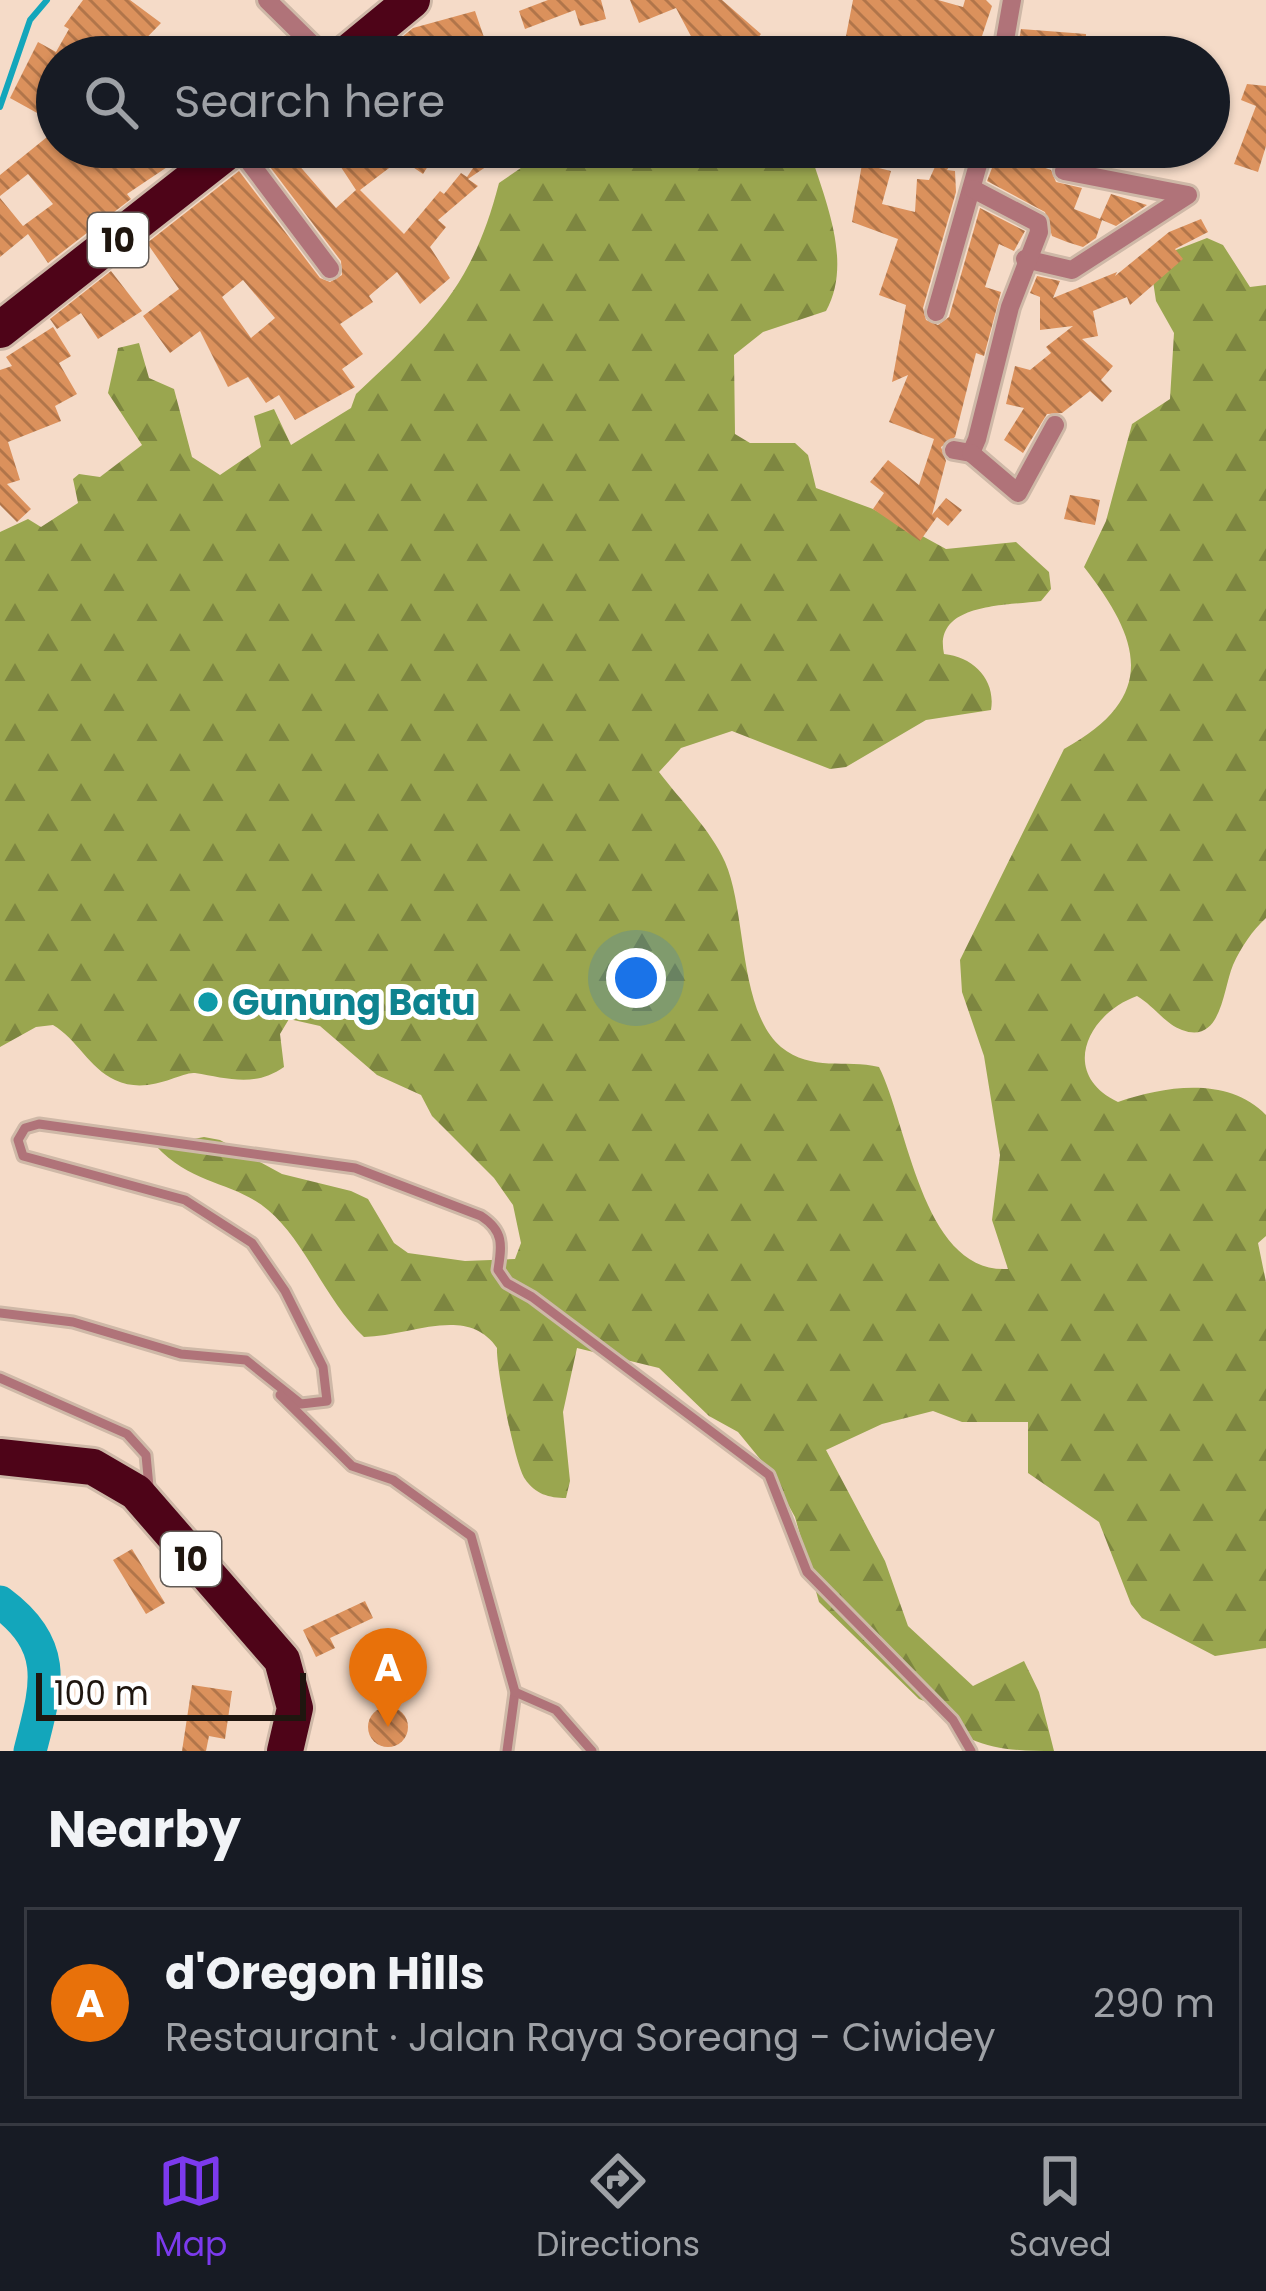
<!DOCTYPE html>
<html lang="en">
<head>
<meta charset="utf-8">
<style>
  body { margin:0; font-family:Poppins,sans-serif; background:#242831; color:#f1f3f6 }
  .scale { position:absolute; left:36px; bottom:30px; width:270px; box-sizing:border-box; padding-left:12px; border:6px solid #1f160f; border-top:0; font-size:33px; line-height:42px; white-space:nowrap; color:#1f160f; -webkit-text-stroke:9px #fff; paint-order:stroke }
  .you { position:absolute; left:636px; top:978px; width:42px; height:42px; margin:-30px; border:9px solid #fff; border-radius:50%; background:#1a73e8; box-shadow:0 0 0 18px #1a73e833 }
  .badge { display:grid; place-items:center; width:78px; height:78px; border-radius:50%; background:#7c3aed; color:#fff; font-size:39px; font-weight:700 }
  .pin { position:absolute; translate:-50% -99px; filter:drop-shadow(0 3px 6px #0008) }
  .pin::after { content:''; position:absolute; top:63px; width:42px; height:36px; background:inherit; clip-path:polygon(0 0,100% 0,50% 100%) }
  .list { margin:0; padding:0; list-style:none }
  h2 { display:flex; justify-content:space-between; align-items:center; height:156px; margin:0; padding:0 48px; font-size:51px }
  h2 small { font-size:39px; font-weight:400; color:#9ea1a6 }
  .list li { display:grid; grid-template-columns:78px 1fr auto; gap:36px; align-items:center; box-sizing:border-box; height:192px; margin:0 24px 24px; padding:0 24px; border:3px solid #363941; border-radius:0px }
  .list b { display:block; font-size:45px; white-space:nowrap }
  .list p { margin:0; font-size:39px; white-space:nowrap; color:#9ea1a6 }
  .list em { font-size:39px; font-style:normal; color:#9ea1a6 }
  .icon { flex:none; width:66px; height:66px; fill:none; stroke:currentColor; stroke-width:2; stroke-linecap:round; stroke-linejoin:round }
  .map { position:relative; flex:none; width:1266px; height:1751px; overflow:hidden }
  .search { position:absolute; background:#171b24; box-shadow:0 3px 9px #0004; left:36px; right:36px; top:36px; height:132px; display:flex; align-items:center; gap:30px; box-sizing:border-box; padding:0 42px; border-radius:66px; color:#9ea1a6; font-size:45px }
  .sheet { height:372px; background:#171b24 }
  nav { display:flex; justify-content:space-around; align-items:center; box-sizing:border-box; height:168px; border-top:3px solid #363941; background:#171b24; font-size:33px; color:#9ea1a6 }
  nav a { display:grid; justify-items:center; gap:6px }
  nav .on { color:#7c3aed }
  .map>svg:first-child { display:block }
  .forest { fill:url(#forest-firs) }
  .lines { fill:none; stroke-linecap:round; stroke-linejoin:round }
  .stream { stroke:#13a6bb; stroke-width:6 }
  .river { stroke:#13a6bb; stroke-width:33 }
  .building { fill:url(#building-back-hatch); fill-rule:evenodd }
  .lane-casing { stroke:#ceb8a7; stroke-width:15 }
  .street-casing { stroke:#ceb8a7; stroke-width:24 }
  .highway-casing { stroke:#ceb8a7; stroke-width:42 }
  .lane { stroke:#b07379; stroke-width:9 }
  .street { stroke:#b07379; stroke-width:18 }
  .highway { stroke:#4e0418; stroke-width:36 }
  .culture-dot { fill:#0f9aa8; stroke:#fff; stroke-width:4.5 }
  .labels { text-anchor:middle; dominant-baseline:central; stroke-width:10; stroke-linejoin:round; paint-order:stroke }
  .shield { fill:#fff; stroke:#625c57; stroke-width:3 }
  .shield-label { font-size:33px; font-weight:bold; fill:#1f160f }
  .culture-label { font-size:36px; font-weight:bold; fill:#0d838f; stroke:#fff; text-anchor:start }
</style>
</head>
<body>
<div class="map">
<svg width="1266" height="1751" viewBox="0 0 1266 1751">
  <defs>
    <pattern id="forest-firs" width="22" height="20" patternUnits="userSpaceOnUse" patternTransform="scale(3)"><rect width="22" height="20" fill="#9aa64f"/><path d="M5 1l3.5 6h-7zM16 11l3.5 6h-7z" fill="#7d8640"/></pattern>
    <pattern id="building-back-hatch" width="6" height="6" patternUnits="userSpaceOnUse" patternTransform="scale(3)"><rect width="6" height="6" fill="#db915c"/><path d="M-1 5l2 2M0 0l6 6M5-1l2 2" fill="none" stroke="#b1754a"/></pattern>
  </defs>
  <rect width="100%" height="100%" fill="#f5dbc8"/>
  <path class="forest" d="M 569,147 L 767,147 L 774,162 L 812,158 C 827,205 852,264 826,311 L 763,332 L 734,355 L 735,434 L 750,443 L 795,443 L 808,455 L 816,488 L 873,509 L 946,549 L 1016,542 L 1049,572 L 1051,589 L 1041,601 C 1005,606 933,603 944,654 C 974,657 996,680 991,710 L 926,720 L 846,767 L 830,769 L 732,731 L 681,748 L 659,772 C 680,800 711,830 725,862 C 747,912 738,1010 781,1047 C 812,1072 845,1059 879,1067 C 908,1124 922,1274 1008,1269 L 992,1220 L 1000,1155 L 984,1056 L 962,992 L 960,960 L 1064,749 C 1159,697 1141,640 1084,567 L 1106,521 L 1132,424 L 1170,399 L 1174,333 L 1156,301 L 1153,281 L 1176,250 L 1207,238 L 1223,245 L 1250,287 L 1266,285 L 1266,918 C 1252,931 1241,947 1233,965 C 1223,988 1222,1045 1182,1030 C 1165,1024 1153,1005 1137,996 C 1087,1014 1059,1074 1118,1102 C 1165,1086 1228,1076 1266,1115 L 1266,1236 L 1258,1243 L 1266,1282 L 1266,1648 L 1215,1656 L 1142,1618 L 1131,1604 L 1099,1522 L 1028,1473 L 1028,1422 L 962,1422 L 933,1411 L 882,1424 L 826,1450 L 885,1561 L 908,1626 L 973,1686 L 1024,1661 L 1039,1692 L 1054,1751 C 1009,1751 960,1750 934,1705 L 919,1699 L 819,1602 L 795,1517 L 769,1470 L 738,1432 L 709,1416 L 659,1368 L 577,1348 L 563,1412 L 570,1481 L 566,1498 C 549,1498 535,1494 525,1479 C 515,1465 496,1368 497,1348 C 467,1304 409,1337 364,1337 C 325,1300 306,1242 268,1210 C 234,1181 193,1186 156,1146 L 204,1137 L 220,1140 L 282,1174 L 351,1191 L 368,1199 L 394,1243 L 408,1253 L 465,1261 L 515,1259 L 521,1243 L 513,1205 L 494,1178 L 432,1116 L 421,1095 L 377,1075 L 320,1026 L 289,1019 L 280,1034 L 284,1067 C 254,1088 227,1078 195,1073 C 181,1071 149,1096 115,1080 C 89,1068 77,1039 53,1025 L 36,1027 L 0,1047 L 0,532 L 28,519 L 41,527 L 78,503 L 73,479 L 79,474 L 100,477 L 142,445 L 108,393 L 118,348 L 139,343 L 149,378 L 174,389 L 192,457 L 220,475 L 261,447 L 254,416 L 274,409 L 291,445 L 351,408 L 356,394 C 432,323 472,288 499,183 L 540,155 Z"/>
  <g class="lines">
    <path class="stream" d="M 0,107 L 30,20 L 47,0"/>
    <path class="river" d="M 0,1602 C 61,1647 46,1688 30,1751"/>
  </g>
  <g class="building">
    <path d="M 83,0 L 130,0 L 161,23 L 128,57 L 57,57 L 57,124 L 10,98 L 38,42 L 56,52 L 69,29 L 64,26 Z"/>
    <path d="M 548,0 L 601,0 L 606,19 L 580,26 L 575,10 L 525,29 L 519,11 Z"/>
    <path d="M 630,0 L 722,0 L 761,34 L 742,57 L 702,57 L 676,8 L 639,23 Z"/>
    <path d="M 853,0 L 938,0 L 963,7 L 965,0 L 986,0 L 992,6 L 975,57 L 870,57 L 874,41 L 846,36 Z"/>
    <path d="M 475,11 L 489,52 L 525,39 L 532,57 L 378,57 L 413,28 Z"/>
    <path d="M 1021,29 L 1086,34 L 1085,57 L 1016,57 Z"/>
    <path d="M 1247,84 L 1266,86 L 1266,146 L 1258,172 L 1234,164 L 1256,106 L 1241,100 Z"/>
    <path d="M 57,129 L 57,147 L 114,147 L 124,160 L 141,147 L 197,147 L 127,194 L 131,199 L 48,263 L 28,234 L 0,257 L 0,198 L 23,226 L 53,204 L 28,174 L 0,196 L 0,175 Z"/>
    <path d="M 264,147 L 322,147 L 297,163 L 336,208 L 356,190 L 331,152 L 338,147 L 424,147 L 435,155 L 423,174 L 401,159 L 360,190 L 404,234 L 440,191 L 444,194 L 461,173 L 467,177 L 487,147 L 515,147 L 468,179 L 478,186 L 438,220 L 446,227 L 430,247 L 450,278 L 420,304 L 397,272 L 369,296 L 373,302 L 340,324 L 363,354 L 342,369 L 355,387 L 295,420 L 279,395 L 266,403 L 248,377 L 228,387 L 200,331 L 170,353 L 143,316 L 179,289 L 147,243 L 239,171 L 320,278 L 330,282 L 342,275 L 341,261 L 258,151 ZM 243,280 L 275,318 L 251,338 L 222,297 Z"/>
    <path d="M 944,147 L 960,147 L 947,170 L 955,171 L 956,192 L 923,308 L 926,320 L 938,325 L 949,317 L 980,208 L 1025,231 L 1014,251 L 999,244 L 985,287 L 1001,292 L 984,356 L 976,353 L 955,437 L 941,447 L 946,461 L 932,515 L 946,498 L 962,510 L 948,526 L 937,517 L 920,541 L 873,509 L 884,493 L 870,482 L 888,460 L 919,485 L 934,439 L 889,422 L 908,375 L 892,382 L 906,305 L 879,295 L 898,239 L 852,222 L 862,164 L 891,171 L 882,204 L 915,212 L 917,179 L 929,180 Z"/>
    <path d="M 1000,147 L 1044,147 L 1037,165 L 1051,170 L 1056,182 L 1082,188 L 1074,209 L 1100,219 L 1111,194 L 1147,205 L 1116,226 L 1102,220 L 1096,238 L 1083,247 L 1067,242 L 1052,236 L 1045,212 L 987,181 Z"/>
    <path d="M 1201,219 L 1208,232 L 1175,249 L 1183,259 L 1130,305 L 1127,297 L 1093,311 L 1098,336 L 1082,339 L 1113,366 L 1101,380 L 1112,391 L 1102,402 L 1090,391 L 1062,413 L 1047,414 L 1023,453 L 1004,440 L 1024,408 L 1006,404 L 1015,366 L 1030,370 L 1051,353 L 1046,347 L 1073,326 L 1040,330 L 1040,297 L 1030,293 L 1037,276 L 1060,281 L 1053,298 L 1117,272 L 1115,276 L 1169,232 Z"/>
    <path d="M 111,271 L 142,311 L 98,339 L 81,313 L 57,329 L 50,319 Z"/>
    <path d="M 53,327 L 71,356 L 59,363 L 77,394 L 55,406 L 61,421 L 8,442 L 20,480 L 7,484 L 31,509 L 17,522 L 0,505 L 0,370 L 12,366 L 6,357 Z"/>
    <path d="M 1070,495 L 1100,500 L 1095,525 L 1064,519 Z"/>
    <path d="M 132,1549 L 165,1603 L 146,1614 L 113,1560 Z"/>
    <path d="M 365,1601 L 373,1618 L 330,1638 L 335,1648 L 316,1657 L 303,1630 Z"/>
    <path d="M 192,1685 L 232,1691 L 225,1739 L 209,1736 L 206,1751 L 182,1751 Z"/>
    <circle cx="388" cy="1727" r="20"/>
  </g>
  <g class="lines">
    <g class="lane-casing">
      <g id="lane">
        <path d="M 0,1313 L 73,1322 L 181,1354 L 246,1360 L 301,1404 L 327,1401 L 323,1367 L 285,1291 L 252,1243 L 185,1200 L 23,1156 L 18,1140 L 25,1128 L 39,1124 L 355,1168 L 481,1216 C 504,1231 502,1245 498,1270 L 507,1283 L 532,1297 L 769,1475 L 807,1572 L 953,1720 L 971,1751"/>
        <path d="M 0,1378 L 127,1434 L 146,1455 L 149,1487"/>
        <path d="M 280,1395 L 352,1466 L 393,1480 L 471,1536 L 515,1692 L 507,1751"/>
        <path d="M 515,1692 L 556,1710 L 592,1751"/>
      </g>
    </g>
    <g class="street-casing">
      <g id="street">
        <path d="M 267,0 L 325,57"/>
        <path d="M 163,50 L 168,57"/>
        <path d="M 1002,57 L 1012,0"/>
        <path d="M 238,147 L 330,269"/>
        <path d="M 1025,259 L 1072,270 L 1188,195 L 1064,171"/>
        <path d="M 936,312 L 983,147"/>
        <path d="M 954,450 L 971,453 L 977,439 L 1010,307 L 1039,232 L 1038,223 L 973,189"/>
        <path d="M 971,453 L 1018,493 L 1055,425"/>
      </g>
    </g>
    <g class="highway-casing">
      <g id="highway">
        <path d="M 343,57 L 412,0"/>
        <path d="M 0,330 L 233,147"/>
        <path d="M 0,1457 L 93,1467 L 136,1492 L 282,1660 L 295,1708 L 285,1751"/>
      </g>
    </g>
    <use href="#lane" class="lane"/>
    <use href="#street" class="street"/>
    <use href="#highway" class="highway"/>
  </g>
  <circle class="culture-dot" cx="208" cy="1002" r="12"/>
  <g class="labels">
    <g class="shield">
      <rect x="88" y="213" width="60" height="54" rx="9"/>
      <rect x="161" y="1532" width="60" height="54" rx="9"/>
    </g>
    <g class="shield-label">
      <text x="118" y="240">10</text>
      <text x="191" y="1559">10</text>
    </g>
    <g class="culture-label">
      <text x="232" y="1002">Gunung Batu</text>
    </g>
  </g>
</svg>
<div class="scale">100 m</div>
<div class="you"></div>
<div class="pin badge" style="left:388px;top:1727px;background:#e8710a">A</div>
<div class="search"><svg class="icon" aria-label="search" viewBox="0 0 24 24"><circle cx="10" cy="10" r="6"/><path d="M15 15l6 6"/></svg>Search here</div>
</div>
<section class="sheet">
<h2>Nearby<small></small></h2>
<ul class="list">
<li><span class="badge" style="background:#e8710a">A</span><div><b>d'Oregon Hills</b><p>Restaurant · Jalan Raya Soreang - Ciwidey</p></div><em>290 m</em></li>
</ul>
</section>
<nav>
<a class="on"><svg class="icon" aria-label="map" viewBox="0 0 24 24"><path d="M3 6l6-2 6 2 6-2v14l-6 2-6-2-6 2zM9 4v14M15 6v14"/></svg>Map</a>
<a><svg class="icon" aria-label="directions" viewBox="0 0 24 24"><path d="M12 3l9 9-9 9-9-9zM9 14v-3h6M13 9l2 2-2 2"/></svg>Directions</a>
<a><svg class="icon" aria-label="saved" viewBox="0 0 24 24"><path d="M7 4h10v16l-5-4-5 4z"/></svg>Saved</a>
</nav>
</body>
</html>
